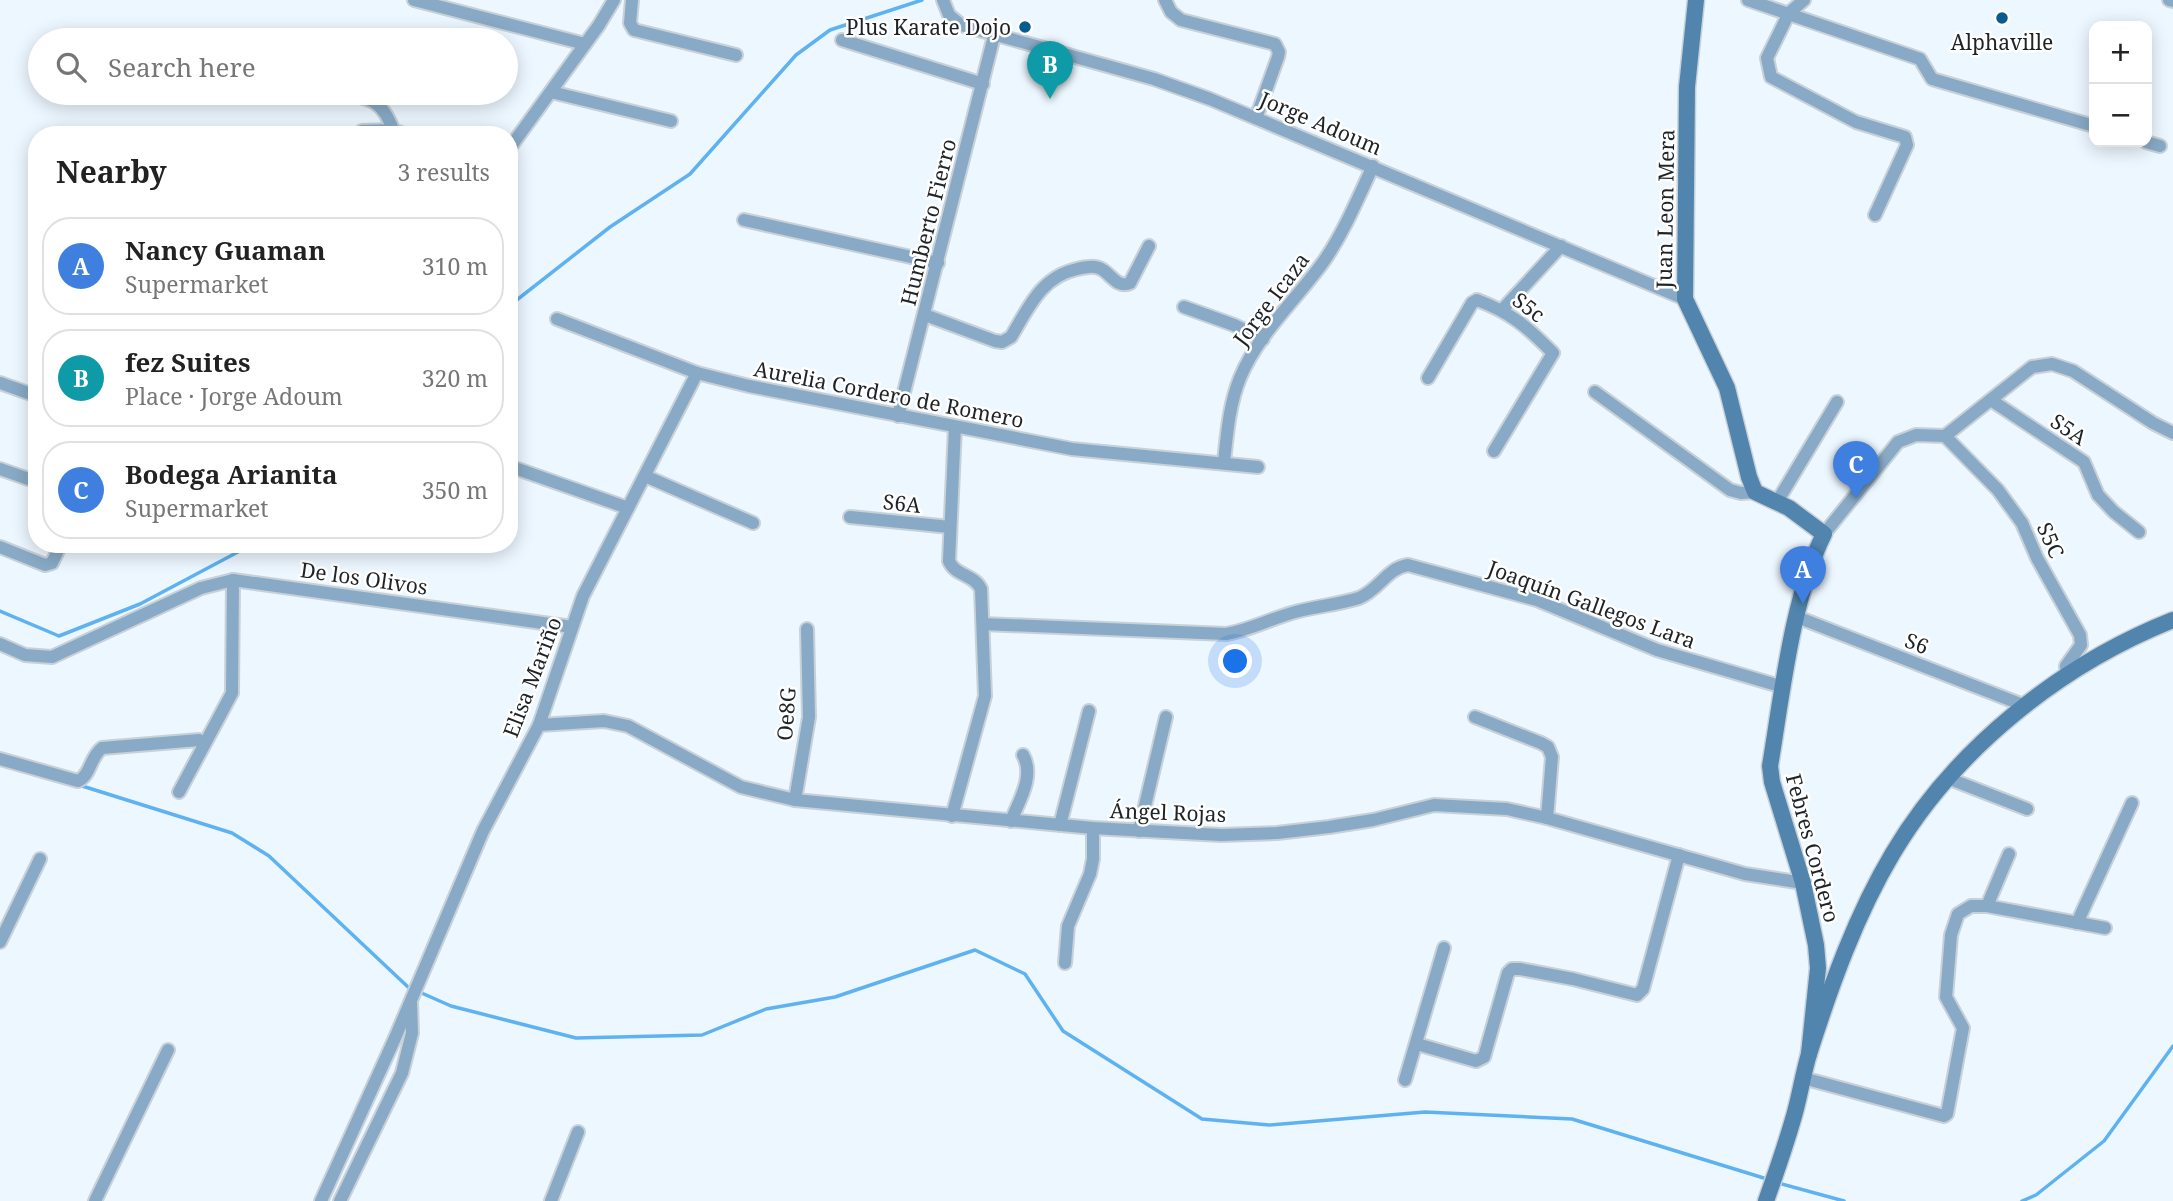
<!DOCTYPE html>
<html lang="en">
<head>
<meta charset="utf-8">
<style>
  body { margin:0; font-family:"Noto Serif",serif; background:#f2f2f2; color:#222 }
  .controls { position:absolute; right:21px; top:21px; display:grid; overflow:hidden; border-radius:14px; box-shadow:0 4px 18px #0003 }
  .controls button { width:63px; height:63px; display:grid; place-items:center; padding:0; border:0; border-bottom:2px solid #e0e0e0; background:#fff; color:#222; font:35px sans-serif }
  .you { position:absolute; left:1236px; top:662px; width:24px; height:24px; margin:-18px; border:5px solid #fff; border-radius:50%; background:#1a73e8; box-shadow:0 0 0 10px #1a73e833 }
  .badge { display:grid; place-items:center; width:46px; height:46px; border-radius:50%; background:#055c8d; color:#fff; font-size:23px; font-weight:700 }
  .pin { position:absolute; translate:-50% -58px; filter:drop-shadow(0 2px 4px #0008) }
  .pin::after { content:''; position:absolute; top:37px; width:24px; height:21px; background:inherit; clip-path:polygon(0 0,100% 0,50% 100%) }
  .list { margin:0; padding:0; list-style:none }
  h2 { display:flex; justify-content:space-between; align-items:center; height:91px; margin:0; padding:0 28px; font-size:30px }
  h2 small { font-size:23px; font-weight:400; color:#767676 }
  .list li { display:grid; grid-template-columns:46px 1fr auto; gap:21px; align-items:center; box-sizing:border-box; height:98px; margin:0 14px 14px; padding:0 14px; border:2px solid #e0e0e0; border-radius:28px }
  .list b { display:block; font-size:26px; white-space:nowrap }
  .list p { margin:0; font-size:23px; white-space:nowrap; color:#767676 }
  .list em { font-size:23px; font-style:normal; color:#767676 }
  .icon { flex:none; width:38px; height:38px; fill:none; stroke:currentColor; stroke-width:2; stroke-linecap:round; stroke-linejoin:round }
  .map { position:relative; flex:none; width:2173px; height:1201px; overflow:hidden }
  .search { position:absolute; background:#fff; box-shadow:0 4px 18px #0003; left:28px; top:28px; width:490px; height:77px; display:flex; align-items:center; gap:18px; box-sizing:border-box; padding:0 24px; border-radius:38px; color:#767676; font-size:26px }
  .panel { position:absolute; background:#fff; box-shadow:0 4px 18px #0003; left:28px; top:126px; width:490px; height:427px; border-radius:28px }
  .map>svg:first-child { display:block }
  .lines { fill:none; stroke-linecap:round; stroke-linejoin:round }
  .stream { stroke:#5eb2f1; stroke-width:3.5 }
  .street-casing { stroke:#c8d1d8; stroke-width:16 }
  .secondary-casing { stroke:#c8d1d8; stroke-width:19 }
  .street { stroke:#88aac6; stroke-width:12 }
  .secondary { stroke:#5185ad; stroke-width:16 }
  .poi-dot { fill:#055c8d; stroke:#fff; stroke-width:2.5 }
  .labels { text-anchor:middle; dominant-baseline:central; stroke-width:5; stroke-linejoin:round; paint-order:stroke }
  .poi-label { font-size:21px; fill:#1e2327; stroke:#fff; text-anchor:end }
  .street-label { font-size:21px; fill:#1e2327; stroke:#fff }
</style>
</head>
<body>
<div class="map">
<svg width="2173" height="1201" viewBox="0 0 2173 1201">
  <rect width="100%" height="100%" fill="#edf7ff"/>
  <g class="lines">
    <g class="stream">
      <path d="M 509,306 L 610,227 L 690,174 L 796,55 L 830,30 L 922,0"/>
      <path d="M 0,611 L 59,636 L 140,604 L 253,544"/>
      <path d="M 79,785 L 232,833 L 269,856 L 408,987 L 451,1006 L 576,1038 L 702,1035 L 766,1009 L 835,997 L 975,950 L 1025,974 L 1063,1031 L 1202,1119 L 1269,1125 L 1425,1112 L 1572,1119 L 1767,1179"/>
      <path d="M 1778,1183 L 1844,1201"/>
      <path d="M 2022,1201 L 2036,1195 L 2104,1141 L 2173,1046"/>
    </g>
    <g class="street-casing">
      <g id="street">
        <path d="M 414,0 L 585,44"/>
        <path d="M 632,0 L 630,23 L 634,30 L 736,55"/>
        <path d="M 943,0 L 949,15 L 961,25 L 1154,79 L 1210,99 L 1685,299"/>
        <path d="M 1165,0 L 1171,12 L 1181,20 L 1275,44 L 1279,52 L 1278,57 L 1256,118"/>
        <path d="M 1748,0 L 1920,59 L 1932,79 L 2094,126"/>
        <path d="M 1804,0 L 1789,13 L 1767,58 L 1771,77 L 1856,122 L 1905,137 L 1907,145 L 1875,215"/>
        <path d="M 2169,0 L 2173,1"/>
        <path d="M 842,40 L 983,84"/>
        <path d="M 551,92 L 671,121"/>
        <path d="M 341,93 C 371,98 383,101 393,130"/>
        <path d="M 362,131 L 393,130 L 406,135"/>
        <path d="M 2146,142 L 2160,146"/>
        <path d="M 509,149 L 599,25 L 614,0"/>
        <path d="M 744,220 L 938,263"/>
        <path d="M 1184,307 L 1234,325 L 1263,339"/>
        <path d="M 1503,309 L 1561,246"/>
        <path d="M 925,315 L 995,341 L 1002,342 L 1011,337 C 1029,307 1041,277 1077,269 C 1087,267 1095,265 1103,270 C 1113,277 1118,288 1130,283 L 1149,246"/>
        <path d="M 557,319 L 697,373 L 749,386 L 1072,449 L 1258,467"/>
        <path d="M 1428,378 L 1472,303 L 1477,300 C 1512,313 1527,327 1553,353 L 1494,451"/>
        <path d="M 0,383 L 31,394"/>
        <path d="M 1595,392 L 1730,490 L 1741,493 L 1755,492"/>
        <path d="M 1991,400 L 2084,462 L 2098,495 L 2114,512 L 2139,532"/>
        <path d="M 898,416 L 994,36"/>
        <path d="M 1945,436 L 1998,490 L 2022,523 L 2037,558 L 2080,635 L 2081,645 L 2066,666 L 2067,675"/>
        <path d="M 1224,462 C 1227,434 1229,405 1240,378 C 1258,334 1296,300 1324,261 C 1344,232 1358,198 1373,166"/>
        <path d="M 509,466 L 628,508"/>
        <path d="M 0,469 L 37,482"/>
        <path d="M 645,476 L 753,523"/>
        <path d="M 1777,502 L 1837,402"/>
        <path d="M 850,517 L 950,527"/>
        <path d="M 1824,534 L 1898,442 L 1916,435 L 1945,436 L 2032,367 L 2052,364 L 2073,371 L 2153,423 L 2173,433"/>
        <path d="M 0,547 L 45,565 L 52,563 L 61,544"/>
        <path d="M 1797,617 L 2023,705"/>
        <path d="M 983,624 L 1226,634 C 1251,630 1274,617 1299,611 C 1319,606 1340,604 1359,598 C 1379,590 1387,568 1408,565 L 1537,600 L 1657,650 L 1783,687"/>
        <path d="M 0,644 L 25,655 L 52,657 L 201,588 L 233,580 L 572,627"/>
        <path d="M 1475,717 L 1541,743 L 1548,747 L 1552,757 L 1547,818"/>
        <path d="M 539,725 L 604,721 L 628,726 L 741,787 L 795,800 L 1093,828 L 1221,835 L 1277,833 L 1329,827 L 1373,820 L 1434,805 L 1507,809 L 1547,818 L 1745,874 L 1803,883"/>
        <path d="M 0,759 L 78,781 C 91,775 90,757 102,748 L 199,740"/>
        <path d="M 1950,779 L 2027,809"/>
        <path d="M 179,792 L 232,693 L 233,580"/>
        <path d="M 795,800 L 809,717 L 807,629"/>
        <path d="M 952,816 L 985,696 L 981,589 C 974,574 955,576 949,561 L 955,427"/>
        <path d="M 1011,821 C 1019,801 1035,776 1023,755"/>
        <path d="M 1060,825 L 1089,711"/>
        <path d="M 1139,831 L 1166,717"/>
        <path d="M 1987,906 L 2105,928"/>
        <path d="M 2077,923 L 2132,803"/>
        <path d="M 0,942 L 40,859"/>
        <path d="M 1065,963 L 1068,926 L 1090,874 L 1093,859 L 1093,828"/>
        <path d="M 1417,1044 L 1476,1061 L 1484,1057 L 1508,973 L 1512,969 L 1520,969 L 1573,979 L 1637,995 L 1643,989 L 1679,855"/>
        <path d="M 1803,1078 L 1944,1116 L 1947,1114 L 1963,1028 L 1946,997 L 1951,935 L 1958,914 L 1971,906 L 1987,906 L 2009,854"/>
        <path d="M 1405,1080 L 1444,948"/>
        <path d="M 95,1201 L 168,1050"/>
        <path d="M 321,1201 L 395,1038 L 483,831 L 539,725 L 583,596 L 697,373"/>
        <path d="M 340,1201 L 402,1073 L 412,1033 L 411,1002"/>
        <path d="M 551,1201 L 578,1132"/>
      </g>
    </g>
    <g class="secondary-casing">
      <g id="secondary">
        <path d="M 1696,0 L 1687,87 L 1685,299 L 1727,388 L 1749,477 L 1755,492 L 1789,508 L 1824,534 C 1792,598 1782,695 1770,766 L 1772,782 L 1803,883 L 1816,945 L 1818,968 L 1809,1054"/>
        <path d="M 1766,1201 C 1776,1173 1786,1144 1794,1116 C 1800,1095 1803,1074 1809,1054 C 1831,985 1856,915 1893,853 C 1955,749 2060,665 2173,620"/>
      </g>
    </g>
    <use href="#street" class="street"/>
    <use href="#secondary" class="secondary"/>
  </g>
  <g class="poi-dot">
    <circle cx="2002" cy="18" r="7"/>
    <circle cx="1025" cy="27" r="7"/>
  </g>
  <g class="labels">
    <g class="poi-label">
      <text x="1011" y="27">Plus Karate Dojo</text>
      <text x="2002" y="42" text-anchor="middle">Alphaville</text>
    </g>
    <g class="street-label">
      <text transform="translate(1321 123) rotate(23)">Jorge Adoum</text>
      <text transform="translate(1665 209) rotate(-89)">Juan Leon Mera</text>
      <text transform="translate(928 222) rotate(-76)">Humberto Fierro</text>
      <text transform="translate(1271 299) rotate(-53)">Jorge Icaza</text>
      <text transform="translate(1529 307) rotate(37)">S5c</text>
      <text transform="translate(889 394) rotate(11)">Aurelia Cordero de Romero</text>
      <text transform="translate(2069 429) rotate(34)">S5A</text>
      <text transform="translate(902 503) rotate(6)">S6A</text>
      <text transform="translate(2051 540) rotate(66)">S5C</text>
      <text transform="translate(364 578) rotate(8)">De los Olivos</text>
      <text transform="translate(1592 604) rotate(20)">Joaquín Gallegos Lara</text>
      <text transform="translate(1917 643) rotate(21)">S6</text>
      <text transform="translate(532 677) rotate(-69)">Elisa Mariño</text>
      <text transform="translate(786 714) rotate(-86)">Oe8G</text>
      <text transform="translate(1168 812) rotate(2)">Ángel Rojas</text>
      <text transform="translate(1813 848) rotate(75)">Febres Cordero</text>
    </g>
  </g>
</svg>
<div class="controls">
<button>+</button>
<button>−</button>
</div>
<div class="you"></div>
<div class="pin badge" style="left:1803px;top:604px;background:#3f7fe0">A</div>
<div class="pin badge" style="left:1050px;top:99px;background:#0f9aa8">B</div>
<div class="pin badge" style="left:1856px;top:499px;background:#3f7fe0">C</div>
<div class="search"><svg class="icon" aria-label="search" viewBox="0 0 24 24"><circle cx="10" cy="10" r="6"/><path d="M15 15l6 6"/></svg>Search here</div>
<section class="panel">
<h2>Nearby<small>3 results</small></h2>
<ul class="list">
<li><span class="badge" style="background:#3f7fe0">A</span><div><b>Nancy Guaman</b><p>Supermarket</p></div><em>310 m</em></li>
<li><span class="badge" style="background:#0f9aa8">B</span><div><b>fez Suites</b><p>Place · Jorge Adoum</p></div><em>320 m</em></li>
<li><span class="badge" style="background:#3f7fe0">C</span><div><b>Bodega Arianita</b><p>Supermarket</p></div><em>350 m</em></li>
</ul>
</section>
</div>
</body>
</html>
